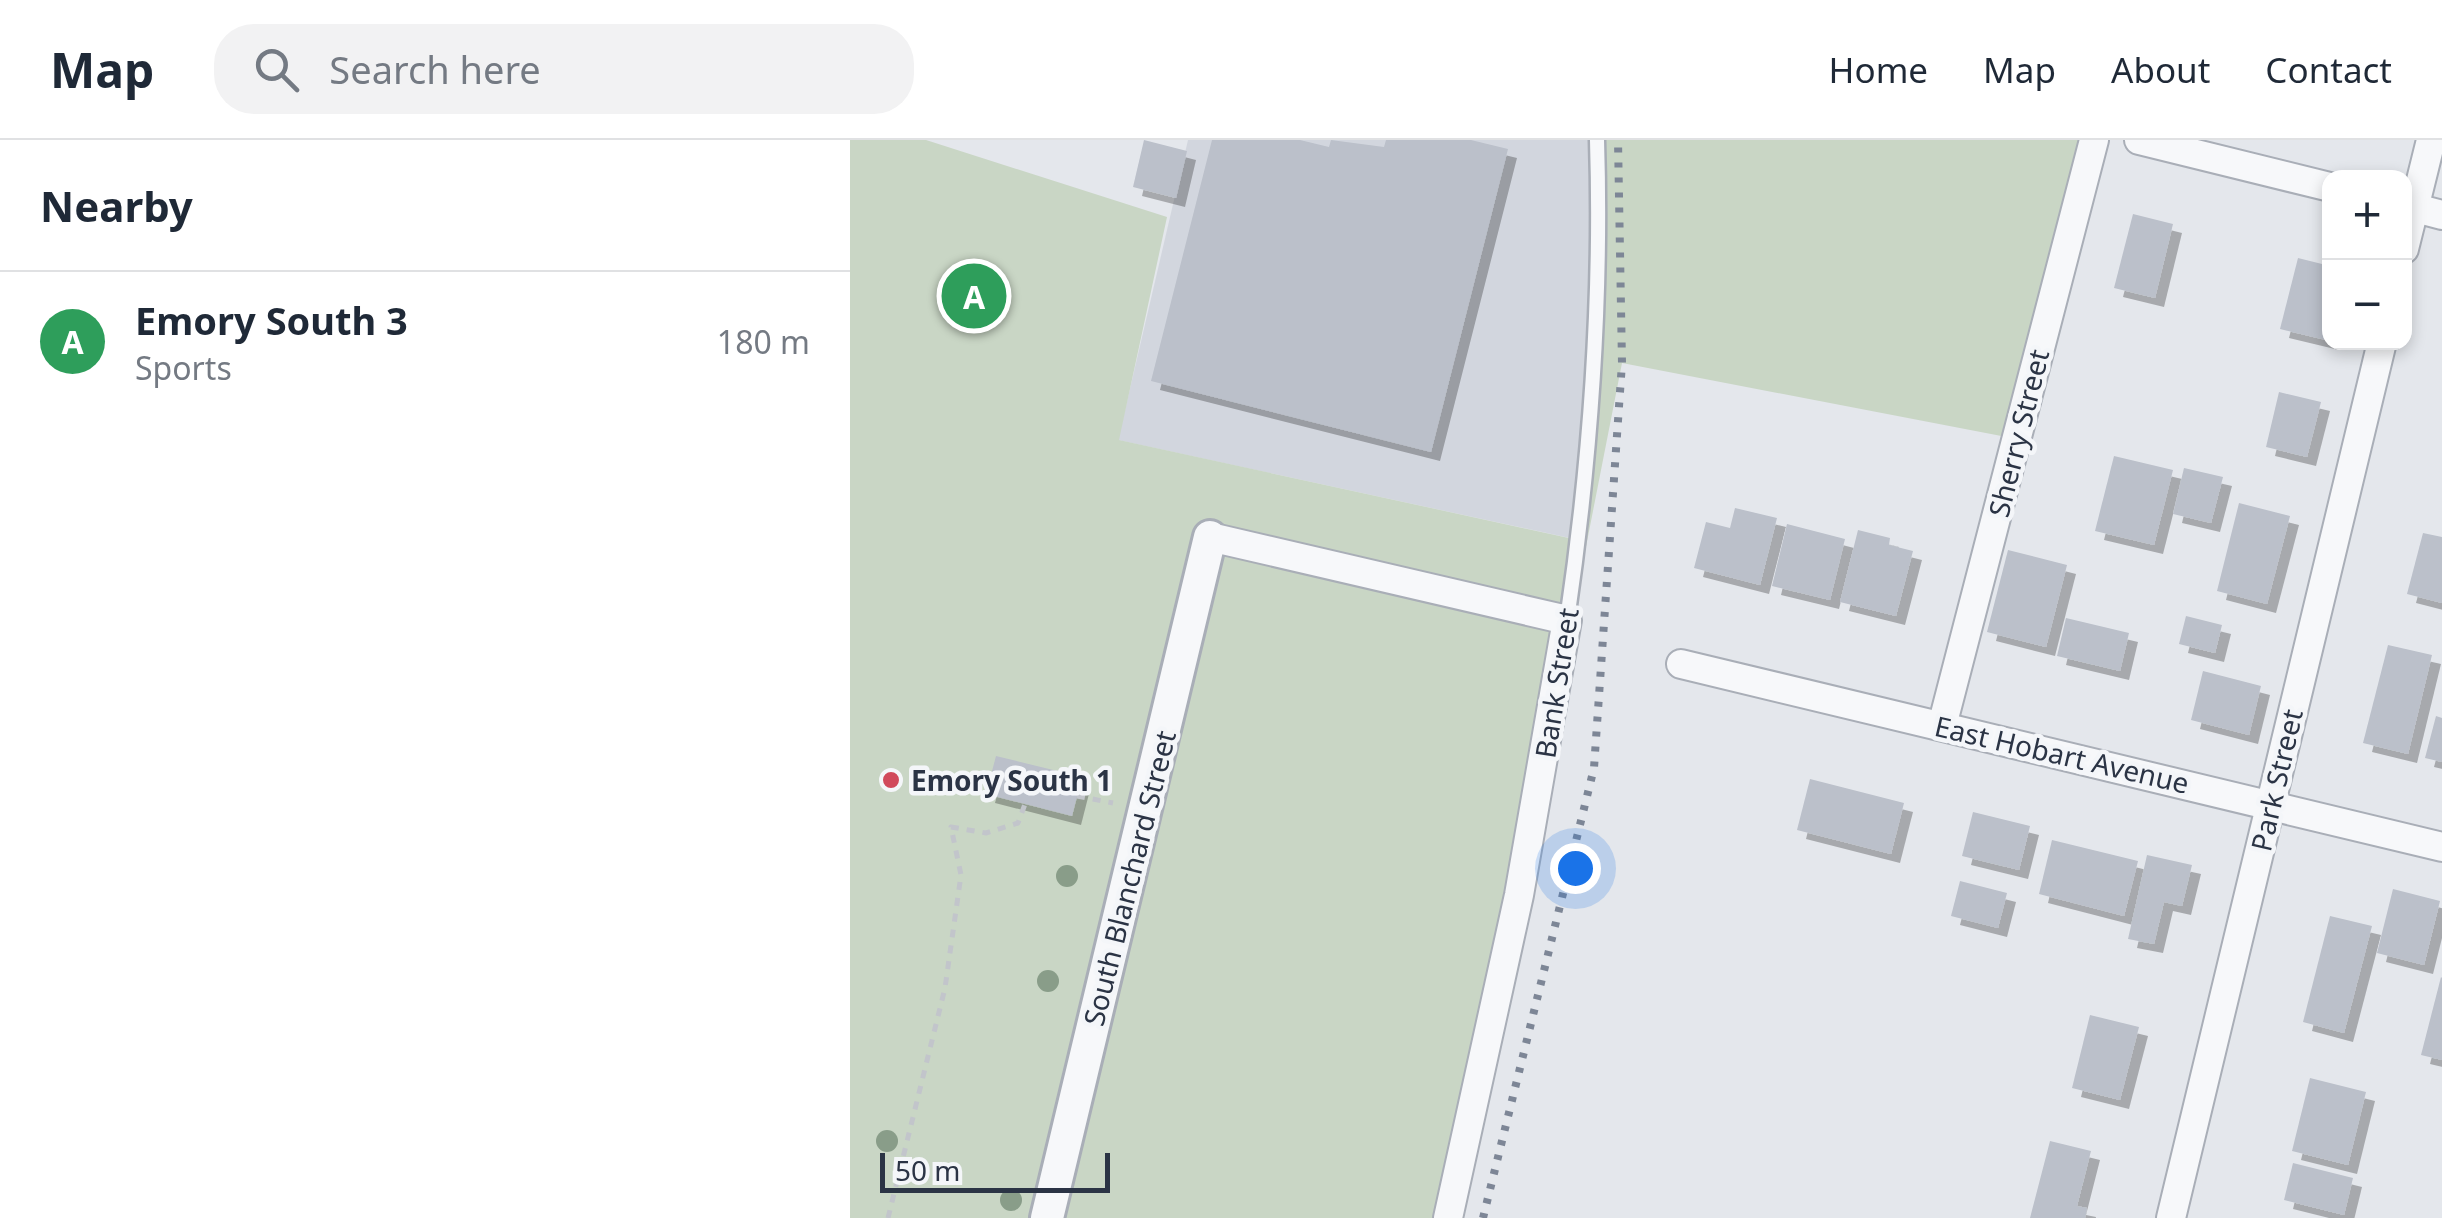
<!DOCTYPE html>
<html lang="en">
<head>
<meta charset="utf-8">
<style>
  body { margin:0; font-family:"Noto Sans",sans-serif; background:#f2f2f3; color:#1f2937 }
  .controls { position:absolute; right:30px; top:30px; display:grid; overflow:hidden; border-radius:20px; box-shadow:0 5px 15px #0003 }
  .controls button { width:90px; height:90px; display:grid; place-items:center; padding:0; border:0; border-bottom:2px solid #e0e1e3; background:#fff; color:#1f2937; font:50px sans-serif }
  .scale { position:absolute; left:30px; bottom:25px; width:230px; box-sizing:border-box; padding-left:10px; border:5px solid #2b3445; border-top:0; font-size:28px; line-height:35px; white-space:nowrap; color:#2b3445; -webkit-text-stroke:8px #f4f6f9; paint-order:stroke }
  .you { position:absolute; left:725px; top:728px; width:35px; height:35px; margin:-25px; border:8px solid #fff; border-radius:50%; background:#1a73e8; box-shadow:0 0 0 15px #1a73e833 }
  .badge { display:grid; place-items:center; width:65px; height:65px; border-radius:50%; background:#d1495b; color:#fff; font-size:32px; font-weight:700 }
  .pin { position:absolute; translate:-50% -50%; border:5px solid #fff; box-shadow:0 2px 10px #0006 }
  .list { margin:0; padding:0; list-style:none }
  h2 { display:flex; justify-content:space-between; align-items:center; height:130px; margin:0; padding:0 40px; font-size:42px }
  h2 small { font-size:32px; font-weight:400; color:#747a83 }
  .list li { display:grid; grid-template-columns:65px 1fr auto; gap:30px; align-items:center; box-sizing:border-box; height:140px; padding:0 40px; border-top:2px solid #e0e1e3 }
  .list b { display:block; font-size:38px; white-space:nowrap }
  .list p { margin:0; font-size:32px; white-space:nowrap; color:#747a83 }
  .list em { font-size:32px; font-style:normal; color:#747a83 }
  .icon { flex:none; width:55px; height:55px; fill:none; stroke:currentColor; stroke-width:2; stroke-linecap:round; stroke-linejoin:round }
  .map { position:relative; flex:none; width:1592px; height:1078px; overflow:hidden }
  header { display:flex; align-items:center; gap:60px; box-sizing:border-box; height:140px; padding:0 50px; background:#fff; border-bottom:2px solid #e0e1e3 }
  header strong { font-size:48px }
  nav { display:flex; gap:55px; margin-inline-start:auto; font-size:35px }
  .search { width:700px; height:90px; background:#f2f2f3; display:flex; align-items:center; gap:25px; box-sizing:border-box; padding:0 35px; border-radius:40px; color:#747a83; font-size:38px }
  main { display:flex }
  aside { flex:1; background:#fff }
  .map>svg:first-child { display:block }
  .built { fill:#d2d6de }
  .green { fill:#c9d6c5 }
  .building { fill:#bbc0ca; filter:url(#shadow) }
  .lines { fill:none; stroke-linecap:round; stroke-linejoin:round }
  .service-casing { stroke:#a9aeb7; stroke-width:19 }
  .minor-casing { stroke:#a9aeb7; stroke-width:32 }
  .tertiary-casing { stroke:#a9aeb7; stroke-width:38 }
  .path { stroke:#c2c5cb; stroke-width:5; stroke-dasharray:8 8; stroke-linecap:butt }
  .service { stroke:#f7f8fa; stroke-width:14 }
  .minor { stroke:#f7f8fa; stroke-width:28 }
  .tertiary { stroke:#f7f8fa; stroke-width:32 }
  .rail { stroke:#7d8696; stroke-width:8; stroke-dasharray:5 10; stroke-linecap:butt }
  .tree { fill:#899d89 }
  .poi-dot { fill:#d1495b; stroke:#f4f6f9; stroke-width:4 }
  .labels { text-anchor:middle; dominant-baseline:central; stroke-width:9; stroke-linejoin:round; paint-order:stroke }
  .street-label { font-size:28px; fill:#2b3445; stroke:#f4f6f9 }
  .poi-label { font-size:28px; font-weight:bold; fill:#2b3445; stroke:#f4f6f9; text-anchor:start }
</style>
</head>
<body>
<header>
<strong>Map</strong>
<div class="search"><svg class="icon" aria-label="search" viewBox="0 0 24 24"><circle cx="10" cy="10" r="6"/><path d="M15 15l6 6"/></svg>Search here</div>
<nav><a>Home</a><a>Map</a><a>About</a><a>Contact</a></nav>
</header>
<main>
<aside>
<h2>Nearby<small></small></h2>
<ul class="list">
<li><span class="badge" style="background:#2e9e5b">A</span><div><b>Emory South 3</b><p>Sports</p></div><em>180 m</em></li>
</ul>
</aside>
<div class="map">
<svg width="1592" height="1078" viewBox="0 0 1592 1078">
  <defs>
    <filter id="shadow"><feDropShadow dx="9" dy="9" stdDeviation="0" flood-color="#0004"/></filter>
  </defs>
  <rect width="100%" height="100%" fill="#e4e7ec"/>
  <path class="built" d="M 338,0 L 756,0 L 729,400 L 268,300 Z"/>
  <path class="green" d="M 0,0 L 76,0 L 317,77 L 269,300 L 728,400 L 747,0 L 1244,0 L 1167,299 L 772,223 L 703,575 L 593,1078 L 0,1078 Z"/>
  <g class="building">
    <path d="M 294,0 L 337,11 L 326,58 L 283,47 Z"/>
    <path d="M 362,0 L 450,0 L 479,7 L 481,0 L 534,7 L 536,0 L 621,0 L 658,9 L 581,312 L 301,241 Z"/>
    <path d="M 1283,74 L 1323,84 L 1305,158 L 1264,148 Z"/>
    <path d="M 1448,118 L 1480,126 L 1480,201 L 1430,189 Z"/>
    <path d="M 1429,252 L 1471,262 L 1457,317 L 1416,307 Z"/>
    <path d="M 1264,316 L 1323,330 L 1304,405 L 1245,391 Z"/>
    <path d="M 1334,328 L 1373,337 L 1361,383 L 1323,374 Z"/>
    <path d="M 1389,363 L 1440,376 L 1417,464 L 1367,451 Z"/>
    <path d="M 885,368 L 927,378 L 910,445 L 844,428 L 856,382 L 880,388 Z"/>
    <path d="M 937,384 L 995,399 L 980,460 L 922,446 Z"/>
    <path d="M 1008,390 L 1040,398 L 1039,405 L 1063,411 L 1046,476 L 990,462 Z"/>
    <path d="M 1573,393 L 1592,397 L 1592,463 L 1557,454 Z"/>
    <path d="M 1158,410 L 1217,425 L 1196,507 L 1137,492 Z"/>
    <path d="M 1336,476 L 1372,485 L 1365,513 L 1329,504 Z"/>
    <path d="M 1216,478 L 1279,493 L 1270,531 L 1207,516 Z"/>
    <path d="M 1538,505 L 1582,515 L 1558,614 L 1513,603 Z"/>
    <path d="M 1353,531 L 1411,546 L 1399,595 L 1341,580 Z"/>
    <path d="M 1586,576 L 1592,578 L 1592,622 L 1575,618 Z"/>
    <path d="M 146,616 L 232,637 L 222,676 L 136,654 Z"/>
    <path d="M 960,639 L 1054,663 L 1041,714 L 947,690 Z"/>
    <path d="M 1123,672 L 1180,686 L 1169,730 L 1112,716 Z"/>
    <path d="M 1202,700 L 1288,721 L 1274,776 L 1189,754 Z"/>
    <path d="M 1297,715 L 1342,725 L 1332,766 L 1314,762 L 1304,804 L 1278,799 Z"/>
    <path d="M 1110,741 L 1157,753 L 1148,788 L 1101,776 Z"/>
    <path d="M 1543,749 L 1590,761 L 1574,825 L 1527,813 Z"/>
    <path d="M 1480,776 L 1522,786 L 1494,893 L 1453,882 Z"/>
    <path d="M 1591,837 L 1592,838 L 1592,920 L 1571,915 Z"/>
    <path d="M 1240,875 L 1289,887 L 1270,960 L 1222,948 Z"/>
    <path d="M 1460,938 L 1516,952 L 1498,1025 L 1442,1011 Z"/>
    <path d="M 1200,1001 L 1241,1011 L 1227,1066 L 1237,1068 L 1235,1078 L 1180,1078 Z"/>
    <path d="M 1443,1023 L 1503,1038 L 1494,1075 L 1434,1060 Z"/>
  </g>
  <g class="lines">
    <g class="service-casing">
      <path id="service" d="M 717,480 C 740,323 752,160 747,0"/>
    </g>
    <g class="minor-casing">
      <g id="minor">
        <path d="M 1289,0 L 1480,47"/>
        <path d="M 1554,65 L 1592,75"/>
        <path d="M 1554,109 L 1581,0"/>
        <path d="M 360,397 L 717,480 L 669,755 L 598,1078"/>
        <path d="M 831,524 L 1592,707"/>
        <path d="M 1092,586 L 1244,0"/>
        <path d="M 1321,1078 L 1532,202"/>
      </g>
    </g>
    <g class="tertiary-casing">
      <path id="tertiary" d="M 197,1078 L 360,397"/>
    </g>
    <g class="path">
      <path d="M 227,656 L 263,663"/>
      <path d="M 38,1078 L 95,848 L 111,735 L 101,687 L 136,693 L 168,683 L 175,664"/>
    </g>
    <use href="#service" class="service"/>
    <use href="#minor" class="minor"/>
    <use href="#tertiary" class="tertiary"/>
    <path class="rail" d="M 633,1078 L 744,628 L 772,223 L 768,0"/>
  </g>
  <g class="tree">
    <circle cx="217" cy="736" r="11"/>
    <circle cx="198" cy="841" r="11"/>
    <circle cx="37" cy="1001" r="11"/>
    <circle cx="161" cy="1060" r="11"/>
  </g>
  <circle class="poi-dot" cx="41" cy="640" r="10"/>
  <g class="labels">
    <g class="street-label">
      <text transform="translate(1168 293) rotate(-76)">Sherry Street</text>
      <text transform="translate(706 543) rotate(-81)">Bank Street</text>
      <text transform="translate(1212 614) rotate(13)">East Hobart Avenue</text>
      <text transform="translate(1426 640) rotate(-77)">Park Street</text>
      <text transform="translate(279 738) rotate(-76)">South Blanchard Street</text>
    </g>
    <g class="poi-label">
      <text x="61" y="640">Emory South 1</text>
    </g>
  </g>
</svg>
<div class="controls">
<button>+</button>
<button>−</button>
</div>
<div class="scale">50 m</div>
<div class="you"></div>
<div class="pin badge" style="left:124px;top:156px;background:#2e9e5b">A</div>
</div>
</main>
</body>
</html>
